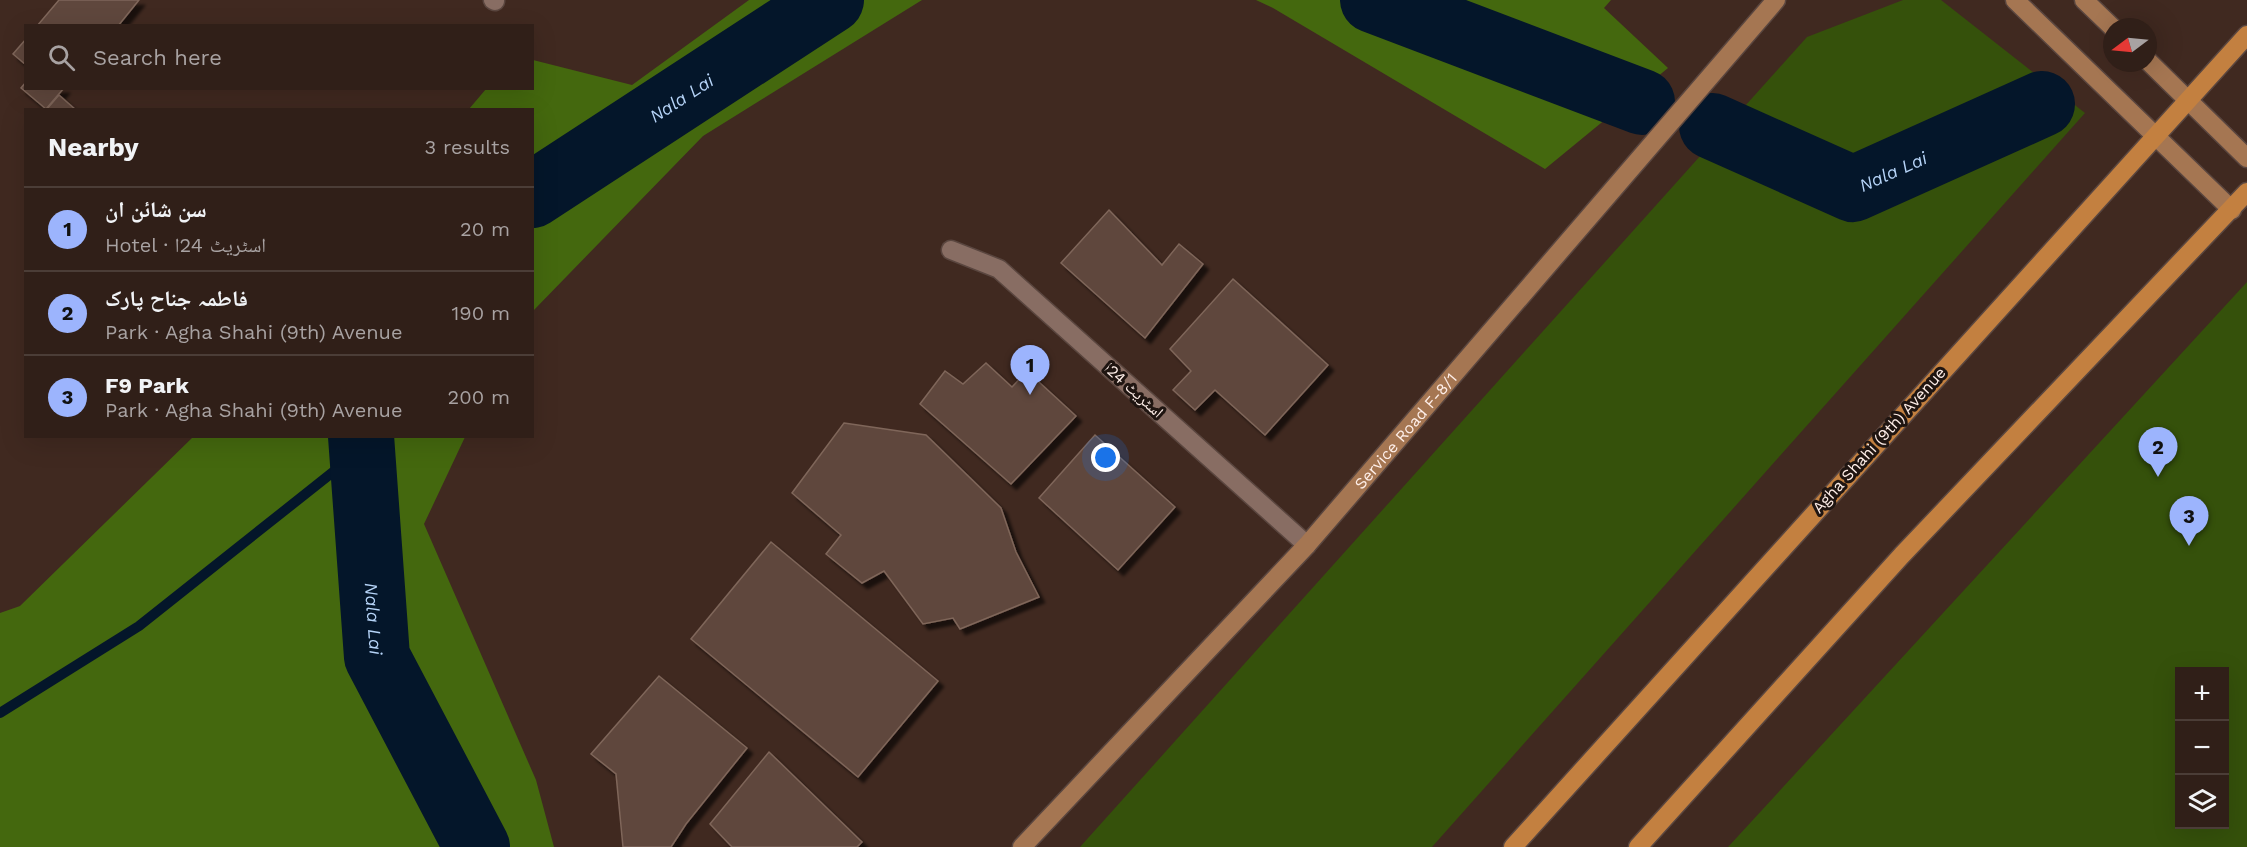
<!DOCTYPE html>
<html lang="en">
<head>
<meta charset="utf-8">
<style>
  body { margin:0; font-family:"Work Sans","Noto Naskh Arabic",sans-serif; background:#382721; color:#f1f3f6 }
  .controls { position:absolute; right:18px; bottom:18px; display:grid; overflow:hidden; border-radius:0px; box-shadow:0 6px 24px #0002 }
  .controls button { width:54px; height:54px; display:grid; place-items:center; padding:0; border:0; border-bottom:2px solid #4b3d37; background:#301f18; color:#f1f3f6; font:30px sans-serif }
  .compass { position:absolute; left:2103px; top:18px; width:54px; height:54px; border-radius:50%; background:#301f18; box-shadow:0 6px 24px #0002; rotate:254deg }
  .you { position:absolute; left:1106px; top:458px; width:21px; height:21px; margin:-15px; border:4px solid #fff; border-radius:50%; background:#1a73e8; box-shadow:0 0 0 9px #1a73e833 }
  .badge { display:grid; place-items:center; width:39px; height:39px; border-radius:50%; background:#9cb4fd; color:#111; font-size:20px; font-weight:700 }
  .pin { position:absolute; translate:-50% -50px; filter:drop-shadow(0 2px 3px #0008) }
  .pin::after { content:''; position:absolute; top:32px; width:21px; height:18px; background:inherit; clip-path:polygon(0 0,100% 0,50% 100%) }
  .list { margin:0; padding:0; list-style:none }
  h2 { display:flex; justify-content:space-between; align-items:center; height:78px; margin:0; padding:0 24px; font-size:26px }
  h2 small { font-size:20px; font-weight:400; color:#a8a2a2 }
  .list li { display:grid; grid-template-columns:39px 1fr auto; gap:18px; align-items:center; box-sizing:border-box; height:84px; padding:0 24px; border-top:2px solid #4b3d37 }
  .list b { display:block; font-size:22px; white-space:nowrap }
  .list p { margin:0; font-size:20px; white-space:nowrap; color:#a8a2a2 }
  .list em { font-size:20px; font-style:normal; color:#a8a2a2 }
  .icon { flex:none; width:33px; height:33px; fill:none; stroke:currentColor; stroke-width:2; stroke-linecap:round; stroke-linejoin:round }
  .map { position:relative; flex:none; width:2247px; height:847px; overflow:hidden }
  .search { position:absolute; background:#301f18; box-shadow:0 6px 24px #0002; left:24px; top:24px; width:510px; height:66px; display:flex; align-items:center; gap:15px; box-sizing:border-box; padding:0 21px; border-radius:0px; color:#a8a2a2; font-size:22px }
  .panel { position:absolute; background:#301f18; box-shadow:0 6px 24px #0002; left:24px; top:108px; width:510px; height:330px; border-radius:0px }
  .map>svg:first-child { display:block }
  .green { fill:#35510b; fill-rule:evenodd }
  .forest { fill:#44680e }
  .lines { fill:none; stroke-linecap:round; stroke-linejoin:round }
  .stream { stroke:#04162a; stroke-width:10 }
  .river { stroke:#04162a; stroke-width:66 }
  .building { fill:#5f473c; stroke:#7f665a; stroke-width:1.5; filter:url(#shadow) }
  .street-casing { stroke:#5a463f; stroke-width:21 }
  .secondary-casing { stroke:#5a463f; stroke-width:21 }
  .primary-casing { stroke:#5a463f; stroke-width:21 }
  .street { stroke:#886d63; stroke-width:18 }
  .secondary { stroke:#a57652; stroke-width:18 }
  .primary { stroke:#c38040; stroke-width:18 }
  .labels { text-anchor:middle; dominant-baseline:central; stroke-width:6; stroke-linejoin:round; paint-order:stroke }
  .street-label { font-size:16px; fill:#feeee8; stroke:#1f1511 }
  .water-label { font-size:18px; font-style:italic; fill:#b6d4f8; stroke:#1f1511 }
</style>
</head>
<body>
<div class="map">
<svg width="2247" height="847" viewBox="0 0 2247 847">
  <defs>
    <filter id="shadow"><feDropShadow dx="5.5" dy="5.5" stdDeviation="1.5" flood-color="#0009"/></filter>
  </defs>
  <rect width="100%" height="100%" fill="#402920"/>
  <g class="green">
    <path d="M 1903,0 L 1941,0 L 2085,113 L 1432,847 L 1080,847 L 1807,37 Z"/>
    <path d="M 2247,282 L 2247,847 L 1728,847 ZM 2180,672 L 2224,672 L 2224,824 L 2180,824 Z"/>
  </g>
  <g class="forest">
    <path d="M 749,0 L 922,0 L 703,136 L 533,311 L 532,110 L 469,109 L 486,89 L 532,88 L 533,60 L 632,85 Z"/>
    <path d="M 1256,0 L 1611,0 L 1604,8 L 1668,68 L 1545,169 L 1273,8 Z"/>
    <path d="M 193,437 L 465,437 L 424,524 L 536,780 L 554,847 L 0,847 L 0,613 L 20,606 Z"/>
  </g>
  <g class="lines">
    <path class="stream" d="M 0,713 L 139,626 L 362,449"/>
    <g class="river">
      <path d="M 1373,0 L 1642,102"/>
      <path id="s1" d="M 1712,126 L 1853,189 L 2042,104"/>
      <path id="s2" d="M 532,195 L 831,0"/>
      <path id="s3" d="M 361,436 L 377,657 L 477,847"/>
    </g>
  </g>
  <g class="building">
    <path d="M 59,0 L 139,0 L 118,26 L 37,26 Z"/>
    <path d="M 26,39 L 26,65 L 13,54 Z"/>
    <path d="M 26,82 L 26,88 L 64,88 L 46,109 L 21,88 Z"/>
    <path d="M 59,95 L 76,110 L 46,110 Z"/>
    <path d="M 1109,210 L 1162,265 L 1179,244 L 1203,264 L 1145,338 L 1061,263 Z"/>
    <path d="M 1233,279 L 1328,365 L 1265,435 L 1215,390 L 1195,410 L 1173,390 L 1191,371 L 1170,349 Z"/>
    <path d="M 986,363 L 1012,387 L 1027,371 L 1076,416 L 1011,484 L 920,404 L 945,371 L 963,384 Z"/>
    <path d="M 844,423 L 926,435 L 1001,508 L 1016,552 L 1039,597 L 960,629 L 953,618 L 923,624 L 884,571 L 862,583 L 826,554 L 841,535 L 792,493 Z"/>
    <path d="M 1095,435 L 1175,507 L 1118,570 L 1039,498 Z"/>
    <path d="M 771,542 L 938,681 L 858,777 L 691,639 Z"/>
    <path d="M 659,676 L 747,748 L 686,824 L 671,847 L 623,847 L 616,774 L 591,754 Z"/>
    <path d="M 769,752 L 862,842 L 857,847 L 732,847 L 710,824 Z"/>
  </g>
  <g class="lines">
    <g class="street-casing">
      <g id="street">
        <path d="M 493,0 L 495,1"/>
        <path d="M 951,250 L 999,269 L 1307,545"/>
      </g>
    </g>
    <g class="secondary-casing">
      <g id="secondary">
        <path d="M 2015,0 L 2232,210"/>
        <path d="M 2084,0 L 2112,27"/>
        <path d="M 2148,61 L 2247,158"/>
        <path id="s4" d="M 1022,847 L 1307,545 L 1776,0"/>
      </g>
    </g>
    <g class="primary-casing">
      <g id="primary">
        <path d="M 1513,847 L 2247,35"/>
        <path d="M 1638,847 L 1902,555 L 2247,192"/>
      </g>
    </g>
    <use href="#street" class="street"/>
    <use href="#secondary" class="secondary"/>
    <use href="#primary" class="primary"/>
  </g>
  <g class="labels">
    <g class="street-label">
      <text transform="translate(1134 390) rotate(42)">اسٹریٹ 24ا</text>
      <text stroke="none"><textPath href="#s4" startOffset="566">Service Road F-8/1</textPath></text>
      <text transform="translate(1879 440) rotate(-48)">Agha Shahi (9th) Avenue</text>
    </g>
    <g class="water-label">
      <text stroke="none"><textPath href="#s2" startOffset="178">Nala Lai</textPath></text>
      <text stroke="none"><textPath href="#s1" startOffset="198">Nala Lai</textPath></text>
      <text stroke="none"><textPath href="#s3" startOffset="183">Nala Lai</textPath></text>
    </g>
  </g>
</svg>
<div class="controls">
<button>+</button>
<button>−</button>
<button><svg class="icon" aria-label="layers" viewBox="0 0 24 24"><path d="M12 4l9 5-9 5-9-5zM3 14l9 5 9-5"/></svg></button>
</div>
<svg class="compass" viewBox="-18 -18 36 36"><path d="M0-13l5 13h-10z" fill="#e53935"/><path d="M0 13l5-13h-10z" fill="#a8a2a2"/></svg>
<div class="you"></div>
<div class="pin badge" style="left:1030px;top:395px">1</div>
<div class="pin badge" style="left:2158px;top:477px">2</div>
<div class="pin badge" style="left:2189px;top:546px">3</div>
<div class="search"><svg class="icon" aria-label="search" viewBox="0 0 24 24"><circle cx="10" cy="10" r="6"/><path d="M15 15l6 6"/></svg>Search here</div>
<section class="panel">
<h2>Nearby<small>3 results</small></h2>
<ul class="list">
<li><span class="badge">1</span><div><b>سن شائن ان</b><p>Hotel · اسٹریٹ 24ا</p></div><em>20 m</em></li>
<li><span class="badge">2</span><div><b>فاطمہ جناح پارک</b><p>Park · Agha Shahi (9th) Avenue</p></div><em>190 m</em></li>
<li><span class="badge">3</span><div><b>F9 Park</b><p>Park · Agha Shahi (9th) Avenue</p></div><em>200 m</em></li>
</ul>
</section>
</div>
</body>
</html>
